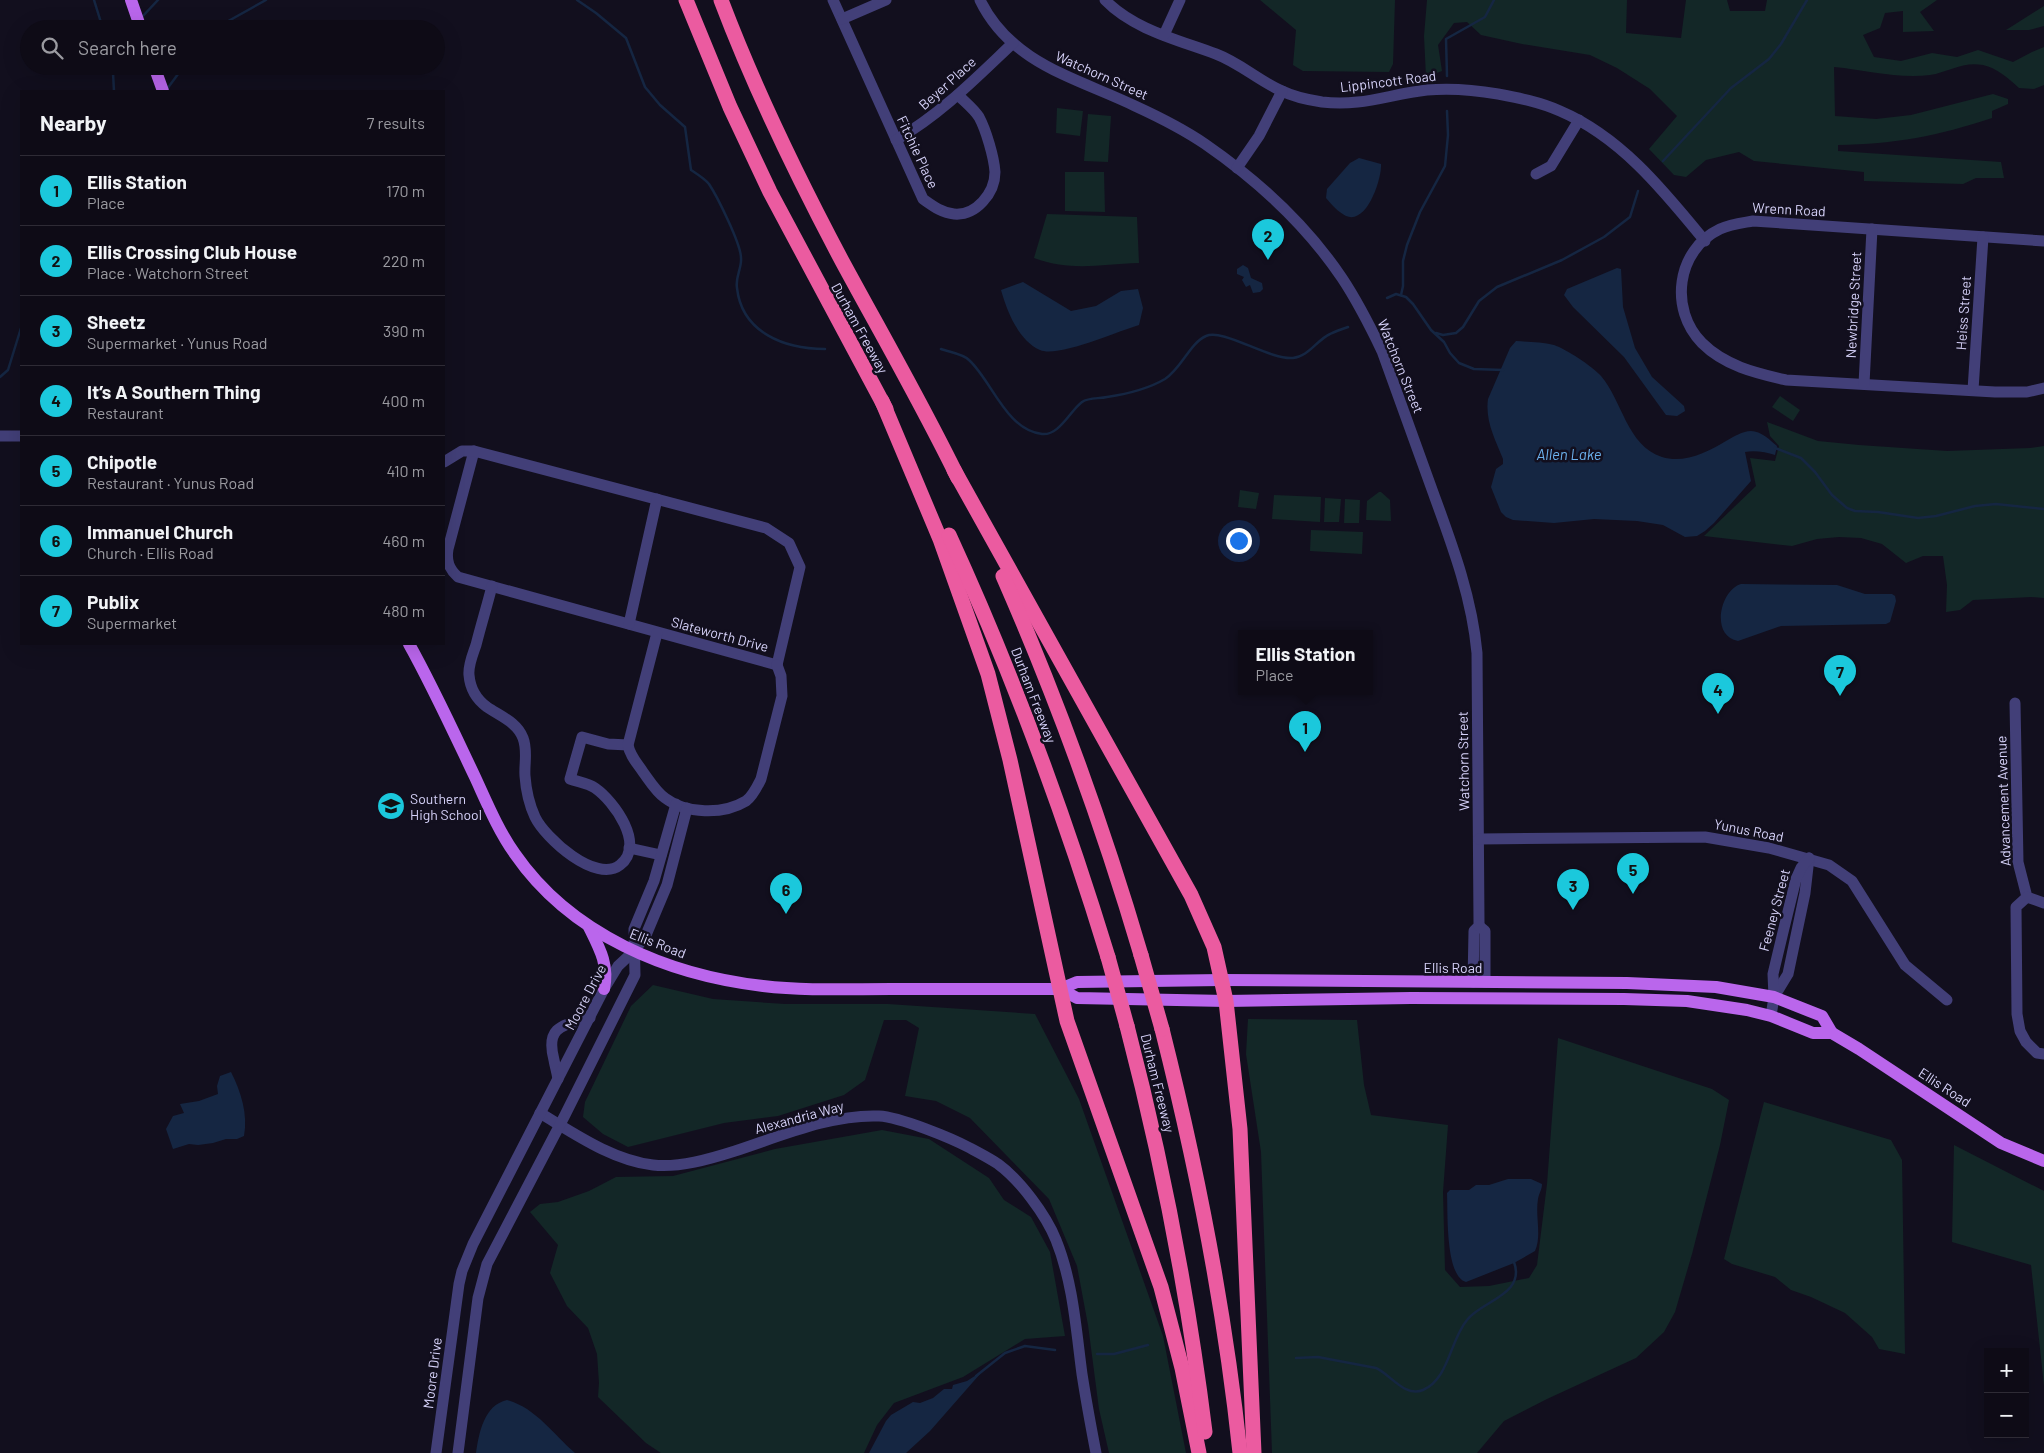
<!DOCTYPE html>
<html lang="en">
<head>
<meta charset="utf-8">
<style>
  body { margin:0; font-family:Barlow,sans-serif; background:#1c1923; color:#f1f3f6 }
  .controls { position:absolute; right:15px; bottom:15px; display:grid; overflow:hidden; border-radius:0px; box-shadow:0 5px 20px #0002 }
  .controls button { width:45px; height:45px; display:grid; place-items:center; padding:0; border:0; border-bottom:1px solid #2e2b35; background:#0e0b16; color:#f1f3f6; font:25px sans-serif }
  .you { position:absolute; left:1238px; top:540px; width:18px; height:18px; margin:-12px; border:4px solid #fff; border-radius:50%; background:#1a73e8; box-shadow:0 0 0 8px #1a73e833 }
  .badge { display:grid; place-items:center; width:32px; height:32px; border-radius:50%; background:#1bc8dc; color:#111; font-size:16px; font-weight:700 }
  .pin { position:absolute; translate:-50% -41px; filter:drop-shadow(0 1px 2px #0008) }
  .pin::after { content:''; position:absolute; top:26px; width:18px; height:15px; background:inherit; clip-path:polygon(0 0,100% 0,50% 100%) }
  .popup { position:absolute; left:1238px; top:630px; width:135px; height:65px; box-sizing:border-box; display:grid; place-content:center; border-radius:0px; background:#0e0b16; filter:drop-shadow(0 1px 4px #0005); font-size:16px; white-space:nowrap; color:#9b9ba1 }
  .popup b { font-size:19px; color:#f1f3f6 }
  .popup::after { content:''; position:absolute; left:50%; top:100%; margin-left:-10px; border:10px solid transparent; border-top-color:#0e0b16 }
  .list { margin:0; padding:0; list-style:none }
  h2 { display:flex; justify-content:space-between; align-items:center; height:65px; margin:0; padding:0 20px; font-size:21px }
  h2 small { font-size:16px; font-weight:400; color:#9b9ba1 }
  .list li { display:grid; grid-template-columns:32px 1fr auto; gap:15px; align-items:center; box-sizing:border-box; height:70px; padding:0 20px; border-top:1px solid #2e2b35 }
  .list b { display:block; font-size:19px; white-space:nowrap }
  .list p { margin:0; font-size:16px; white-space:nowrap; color:#9b9ba1 }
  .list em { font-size:16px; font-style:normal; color:#9b9ba1 }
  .icon { flex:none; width:28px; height:28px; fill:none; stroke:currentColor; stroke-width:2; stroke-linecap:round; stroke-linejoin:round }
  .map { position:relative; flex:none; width:2044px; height:1453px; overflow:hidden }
  .search { position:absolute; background:#0e0b16; box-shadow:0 5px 20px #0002; left:20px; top:20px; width:425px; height:55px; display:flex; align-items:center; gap:12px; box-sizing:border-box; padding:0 18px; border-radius:28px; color:#9b9ba1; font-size:19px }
  .panel { position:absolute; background:#0e0b16; box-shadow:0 5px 20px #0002; left:20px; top:90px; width:425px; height:555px; border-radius:0px }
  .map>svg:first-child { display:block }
  .green { fill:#132727 }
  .water { fill:#152642 }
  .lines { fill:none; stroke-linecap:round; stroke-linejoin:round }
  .stream { stroke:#152642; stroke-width:2.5 }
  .minor { stroke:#423f78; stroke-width:11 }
  .major { stroke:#ba66ec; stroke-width:12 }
  .highway { stroke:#eb5ba0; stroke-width:15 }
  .highway-bridge { stroke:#eb5ba0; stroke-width:15 }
  .labels { text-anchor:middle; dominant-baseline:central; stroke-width:5; stroke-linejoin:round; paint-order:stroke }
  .street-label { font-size:14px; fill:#d6d2f9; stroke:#120f1e }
  .poi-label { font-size:14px; fill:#d6d2f9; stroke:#120f1e; text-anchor:start }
  .water-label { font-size:15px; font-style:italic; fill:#6cb1ed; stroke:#120f1e }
</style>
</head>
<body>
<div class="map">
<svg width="2044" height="1453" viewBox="0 0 2044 1453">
  <rect width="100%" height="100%" fill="#120f1e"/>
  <g class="green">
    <path d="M 1260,0 L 1395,0 L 1393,64 L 1389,72 L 1303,71 L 1293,65 L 1296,30 Z"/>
    <path d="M 1427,0 L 1627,0 L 1626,33 L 1681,38 L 1686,0 L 1727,0 L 1730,11 L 1765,11 L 1767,0 L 1937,0 L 1920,12 L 1934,31 L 1903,32 L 1903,11 L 1885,13 L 1880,28 L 1863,35 L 1874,57 L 1901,61 L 1932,53 L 1957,57 L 1978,50 L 2013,62 L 2032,52 L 2044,47 L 2044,85 L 2034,89 L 2019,88 C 2009,79 1997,68 1983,65 C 1964,61 1948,72 1930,75 C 1898,79 1866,70 1834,67 L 1835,116 L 1876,119 L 1911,115 L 1993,94 L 2008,99 L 2008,104 L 1992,111 L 1992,118 C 1938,136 1895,144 1838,145 L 1838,151 L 2001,162 L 2004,178 L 1976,178 L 1963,184 L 1864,181 L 1864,172 L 1754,161 L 1739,152 L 1706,160 L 1686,177 L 1674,175 L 1649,149 L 1677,116 L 1650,89 L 1617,68 L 1590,55 L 1522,44 L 1481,35 L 1467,22 L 1454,23 L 1438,45 L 1442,71 L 1426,77 L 1424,36 Z"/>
    <path d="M 2044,6 L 2044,26 L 2029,30 L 2006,30 Z"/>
    <path d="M 1057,108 L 1083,111 L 1080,136 L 1056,133 Z"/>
    <path d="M 1088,114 L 1111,116 L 1108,162 L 1084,161 Z"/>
    <path d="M 1065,172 L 1104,172 L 1105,212 L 1065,211 Z"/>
    <path d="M 1047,214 L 1137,217 L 1139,263 C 1100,264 1073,272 1034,258 Z"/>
    <path d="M 1780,396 L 1800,410 L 1793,421 L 1772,407 Z"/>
    <path d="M 1767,422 L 1818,441 L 1859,445 L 1947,451 L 2030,448 L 2044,446 L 2044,598 L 2031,597 L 1973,600 L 1960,610 L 1946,612 L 1947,585 L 1943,556 L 1923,556 L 1906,563 L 1882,544 L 1861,538 L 1839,537 L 1817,539 L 1792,546 L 1704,536 L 1756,486 L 1750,458 L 1775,461 L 1779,446 L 1770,436 Z"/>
    <path d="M 1240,490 L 1259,493 L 1256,509 L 1238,507 Z"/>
    <path d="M 1379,492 L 1381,492 L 1390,500 L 1391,521 L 1366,520 L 1367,501 Z"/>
    <path d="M 1274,495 L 1321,497 L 1320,522 L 1272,519 Z"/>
    <path d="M 1325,498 L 1341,499 L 1339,522 L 1324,522 Z"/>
    <path d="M 1345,499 L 1360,500 L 1359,523 L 1344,523 Z"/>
    <path d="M 1311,530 L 1363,532 L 1362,554 L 1310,551 Z"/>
    <path d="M 653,985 L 713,999 L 785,1004 L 888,1004 L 1035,1014 L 1079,1099 L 1163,1336 L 1186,1453 L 1109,1453 L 1099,1409 L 1088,1325 L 1077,1266 L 1049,1199 L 970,1118 L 936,1101 L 905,1096 L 919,1028 L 906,1020 L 884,1020 L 865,1080 L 844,1095 L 778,1116 L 724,1123 L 628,1147 L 603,1134 L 583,1117 L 585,1102 L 631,1006 Z"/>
    <path d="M 1248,1019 L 1357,1020 L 1364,1085 L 1371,1115 L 1448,1125 L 1443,1192 L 1445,1270 L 1460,1287 L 1489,1286 L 1529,1278 L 1537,1265 L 1547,1184 L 1558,1038 L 1712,1089 L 1729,1100 L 1720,1145 L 1692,1254 L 1675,1312 L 1664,1332 L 1636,1358 L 1547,1399 L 1504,1421 L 1477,1453 L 1272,1453 L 1261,1152 L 1246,1054 Z"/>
    <path d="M 1764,1102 L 1891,1140 L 1902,1160 L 1905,1354 L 1879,1349 L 1872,1337 L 1845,1313 L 1811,1297 L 1791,1290 L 1775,1277 L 1732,1264 L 1724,1259 Z"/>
    <path d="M 882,1130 L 929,1139 L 989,1178 L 1004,1200 L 1031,1217 L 1050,1252 L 1065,1336 L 1025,1339 L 963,1377 L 894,1403 L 877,1425 L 864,1453 L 661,1453 L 646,1443 L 598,1397 L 599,1383 L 597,1354 L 588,1328 L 567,1306 L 550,1273 L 558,1245 L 530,1212 L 540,1204 L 558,1202 L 589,1191 L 616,1177 L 673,1176 L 775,1149 Z"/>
    <path d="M 1954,1145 L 2044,1191 L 2044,1386 L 2031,1265 L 1952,1242 Z"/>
  </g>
  <g class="water">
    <path d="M 1359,158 L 1381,164 C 1382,178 1367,225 1346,216 C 1338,212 1331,204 1326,198 L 1327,189 L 1350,163 Z"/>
    <path d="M 1243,265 L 1248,268 L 1251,278 L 1262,283 L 1263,289 L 1260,292 L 1253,293 L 1250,285 L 1246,287 L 1242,280 L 1244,277 L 1237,274 L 1237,269 Z"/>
    <path d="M 1617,268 L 1621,269 L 1623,307 L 1635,348 L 1652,377 L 1684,406 L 1685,411 L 1677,416 L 1666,415 L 1624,357 L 1573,307 L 1564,295 L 1567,289 Z"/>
    <path d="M 1023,282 L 1071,311 L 1096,306 L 1121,291 L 1138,289 L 1143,308 L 1139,325 C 1118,331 1058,358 1040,350 C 1018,340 1007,311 1001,290 Z"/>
    <path d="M 1516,341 C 1528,342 1542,342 1554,345 C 1566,349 1592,366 1601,376 C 1622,400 1627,446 1662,457 C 1684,464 1708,452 1726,441 C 1733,437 1743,431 1751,431 C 1761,431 1770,440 1777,446 L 1775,455 C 1766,452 1754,450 1745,452 L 1751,481 L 1714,523 L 1705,531 L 1697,536 L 1685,537 L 1663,525 L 1637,521 L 1594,519 L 1554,523 L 1513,520 L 1506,517 L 1501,512 L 1491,487 L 1496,469 L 1503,464 L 1503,459 C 1495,439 1485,421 1488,399 L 1510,348 Z"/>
    <path d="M 1741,584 L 1837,585 L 1865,594 L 1892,594 L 1895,596 L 1896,601 L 1890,622 L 1886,624 L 1781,626 L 1738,641 C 1710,636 1720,590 1741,584 Z"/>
    <path d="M 231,1072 C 241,1092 248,1114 244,1136 L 237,1139 L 226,1139 L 213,1143 L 198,1145 L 189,1144 L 173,1149 L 166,1129 L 173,1116 L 184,1113 L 180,1104 L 199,1101 L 218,1094 L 217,1086 L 220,1076 Z"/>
    <path d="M 1508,1179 L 1531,1179 L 1542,1184 C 1542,1190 1539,1193 1538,1199 C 1535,1217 1542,1235 1535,1251 L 1514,1263 L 1466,1282 C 1445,1276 1448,1212 1447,1193 L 1450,1190 L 1469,1190 L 1476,1185 L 1489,1185 Z"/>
    <path d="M 978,1374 L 980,1374 L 930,1431 L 906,1453 L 869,1453 L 886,1421 L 891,1415 L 913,1402 L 920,1403 L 933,1398 L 944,1389 L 952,1389 L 953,1385 L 967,1381 Z"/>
    <path d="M 507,1400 C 536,1408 553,1434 575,1453 L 476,1453 C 479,1433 484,1405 507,1400 Z"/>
  </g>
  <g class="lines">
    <g class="stream">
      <path d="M 94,0 L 103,29"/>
      <path d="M 577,0 L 596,13 L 626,38 L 645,87 L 660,105 L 685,127 L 691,170 C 697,174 704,178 709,184 C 717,196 741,244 741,258 C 742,268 735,277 737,288 C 742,333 785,349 825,349"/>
      <path d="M 142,17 L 158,0"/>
      <path d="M 214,29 L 266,0"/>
      <path d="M 1447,76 L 1446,39 L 1485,17 L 1494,0"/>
      <path d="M 167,89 L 184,66"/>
      <path d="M 114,91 L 113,73 L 115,66"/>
      <path d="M 1663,161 L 1731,88 L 1769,59 L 1781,44 L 1807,0"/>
      <path d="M 1401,295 L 1403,286 L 1403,261 L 1407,245 L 1420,212 L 1445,166 L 1448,135 L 1447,111"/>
      <path d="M 1387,298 L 1396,294 L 1406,297 L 1413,304 L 1431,330 L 1444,342 L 1450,353 L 1459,363 L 1474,369 L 1503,370"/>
      <path d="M 1436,333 L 1443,335 L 1456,333 L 1463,327 L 1479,301 L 1497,287 L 1562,260 L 1604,237 L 1630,217 L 1638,191"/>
      <path d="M 941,349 C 949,352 963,354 969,360 C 992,381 1006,430 1042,434 C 1059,436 1070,411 1082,402 C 1089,397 1099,399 1107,397 C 1127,394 1148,389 1165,379 C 1181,369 1190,343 1206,336 C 1223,328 1269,360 1293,358 C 1308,357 1317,340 1330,334 C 1336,331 1342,329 1348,327"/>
      <path d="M 0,377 L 8,370 L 21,328"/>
      <path d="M 1775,448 L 1801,458 L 1815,472 L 1832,495 L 1847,508 L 1855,511 L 1878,512 L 1918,518 L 1936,516 L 1975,506 L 1996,504 L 2044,509"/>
      <path d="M 1097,1354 L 1114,1354 L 1148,1345"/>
      <path d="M 1296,1358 L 1318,1357 L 1376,1368 C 1390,1374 1405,1398 1423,1390 C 1449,1379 1450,1340 1467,1320 C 1481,1301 1526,1295 1514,1262"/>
      <path d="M 976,1376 L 1005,1353 L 1025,1346 L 1055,1350"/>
    </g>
    <g class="minor">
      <path d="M 833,0 L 923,199 C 933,206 942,213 954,214 C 976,216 995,193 995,172 C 994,157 986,130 979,117 C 974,109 965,102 958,95"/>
      <path d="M 980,0 C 1011,64 1077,78 1135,106 C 1159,117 1183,129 1205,144 C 1257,180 1307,226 1342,278 C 1358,302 1370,326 1382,351 C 1399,399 1417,447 1434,495 C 1453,547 1472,598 1477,653 L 1479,922 L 1479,926 L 1474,931 L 1473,982"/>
      <path d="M 1105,0 C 1134,30 1179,40 1216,54 C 1240,63 1259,81 1282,91 C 1294,97 1309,100 1322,102 C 1361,107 1390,94 1427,90 C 1450,88 1475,90 1498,94 C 1519,98 1540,102 1560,111 C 1621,137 1664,191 1705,241"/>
      <path d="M 842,19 L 886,0"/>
      <path d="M 1164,35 L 1180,0"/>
      <path d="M 896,140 C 941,114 976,78 1013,43"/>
      <path d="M 1237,168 L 1259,136 L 1282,91"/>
      <path d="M 1536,174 L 1551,166 L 1579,120"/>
      <path d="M 2044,241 L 1753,221 C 1742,223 1731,224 1720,229 C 1676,250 1669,310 1702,343 C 1725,366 1756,373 1786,380 L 1995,392 L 2027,392 L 2044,388"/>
      <path d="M 1864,384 L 1872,229"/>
      <path d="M 1973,390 L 1983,237"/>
      <path d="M 0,436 L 21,436"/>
      <path d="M 474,451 L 448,549 C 446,561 449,569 458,577 L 777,665"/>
      <path d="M 444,462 L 462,451 L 474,451 L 766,528 L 789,543 L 800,567 L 777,665"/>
      <path d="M 492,586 C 487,606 481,625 476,645 C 473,654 468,665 469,675 C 470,687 476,699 487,707 C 500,716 517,722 523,738 C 528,751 524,764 525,776 C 526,790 529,804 535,817 C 545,838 596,884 620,865 C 646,845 614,801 595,788 C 588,783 578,782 570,779 L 582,737 L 608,744 L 628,745"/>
      <path d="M 629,624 L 657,499"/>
      <path d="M 657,633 L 628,745 C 630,756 637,763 643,772 C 649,780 656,792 665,798 C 686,814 723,815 746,801 C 753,796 757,787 761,779 L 782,696 L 781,676 L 777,665"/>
      <path d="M 2015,703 L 2018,862 L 2027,897 L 2044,903"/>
      <path d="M 1479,839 L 1705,837 L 1769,848 L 1829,865 L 1852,881 L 1905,965 L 1947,1000"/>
      <path d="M 629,848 L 661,855"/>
      <path d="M 2027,897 L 2016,907 L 2017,1014 L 2020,1031 L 2026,1042 L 2037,1053 L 2044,1054"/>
      <path d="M 1479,926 L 1485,931 L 1485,982"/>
      <path d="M 1774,997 L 1788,974 L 1805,893 L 1809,858"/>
      <path d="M 1771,1016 L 1774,997 L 1773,974 L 1784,928 L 1796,879 L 1801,868 L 1809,858"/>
      <path d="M 558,1079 C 557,1072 555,1066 554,1060 C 545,1026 563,1025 590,1018"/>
      <path d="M 540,1113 C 575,1134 612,1160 653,1165 C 679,1168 710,1159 735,1151 C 781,1136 831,1114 879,1116 C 900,1117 951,1138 970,1148 C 979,1153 989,1158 998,1164 C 1020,1180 1046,1215 1056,1240 C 1073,1282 1076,1329 1082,1374 C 1086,1400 1091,1427 1096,1453"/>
      <path d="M 436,1453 L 459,1284 L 462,1271 L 473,1244 L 604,989 L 618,966 L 634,951 L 646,935 L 667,885 L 687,808"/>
      <path d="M 458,1453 L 478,1298 L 487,1264 L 565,1115 L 635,975 L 634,929 L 654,881 L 676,804"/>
    </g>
    <g class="major">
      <path d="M 131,0 L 141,29"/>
      <path d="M 154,66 L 163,91"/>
      <path d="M 409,644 C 433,687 454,733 475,777 C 487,803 498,830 515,854 C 571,935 668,975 763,986 C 805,991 848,989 891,989 C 947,989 1004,989 1060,989 L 1077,982 L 1222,980 L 1627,983 L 1716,987 L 1774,997 L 1822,1016 L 1832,1033"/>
      <path d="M 589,927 C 600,949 609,965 604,989"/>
      <path d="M 1060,989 L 1077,998 L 1226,1001 L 1411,998 L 1624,999 L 1687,1001 L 1747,1010 L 1771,1016 L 1813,1033 L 1832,1033 L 1859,1049 L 2001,1143 L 2044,1161"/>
    </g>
    <g class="highway">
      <path d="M 686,0 L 730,107 L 770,192 L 886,409"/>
      <path d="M 721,0 C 755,90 797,176 842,261 C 881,333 922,404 958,478"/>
      <path d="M 882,401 L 940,539 L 988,674 L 1010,760 L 1067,1021 L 1161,1287 L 1182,1368 L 1199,1453"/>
      <path d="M 954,470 L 1191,895 L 1214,947 L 1226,1001 L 1240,1129 L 1254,1453"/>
      <path d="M 949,535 C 1012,672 1064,813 1108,957"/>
      <path d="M 1003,576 C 1057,699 1103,826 1141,955"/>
      <path d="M 1127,1026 C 1162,1160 1188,1295 1205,1432"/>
      <path d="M 1162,1029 C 1197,1168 1225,1310 1240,1453"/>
    </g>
    <g class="highway-bridge">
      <path d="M 1141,955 L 1162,1029"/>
      <path d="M 1108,957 L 1127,1026"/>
    </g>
  </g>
  <defs>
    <g id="school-disc" transform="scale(1.4375)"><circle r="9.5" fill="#1bc8dc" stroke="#120f1e"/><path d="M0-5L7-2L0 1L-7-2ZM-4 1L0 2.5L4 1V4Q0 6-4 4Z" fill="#111"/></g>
  </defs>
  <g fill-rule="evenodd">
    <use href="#school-disc" x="391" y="806"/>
  </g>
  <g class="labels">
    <g class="street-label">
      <text transform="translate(1102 75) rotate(24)">Watchorn Street</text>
      <text transform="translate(1388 81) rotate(-7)">Lippincott Road</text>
      <text transform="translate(947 83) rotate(-42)">Beyer Place</text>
      <text transform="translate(918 152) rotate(65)">Fitchie Place</text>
      <text transform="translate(1789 209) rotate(3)">Wrenn Road</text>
      <text transform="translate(1853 305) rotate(-87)">Newbridge Street</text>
      <text transform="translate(1963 313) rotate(-86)">Heiss Street</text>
      <text transform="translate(860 328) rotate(61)">Durham Freeway</text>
      <text transform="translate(1401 366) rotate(68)">Watchorn Street</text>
      <text transform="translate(720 634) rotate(15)">Slateworth Drive</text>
      <text transform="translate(1034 695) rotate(69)">Durham Freeway</text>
      <text transform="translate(1463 761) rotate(-91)">Watchorn Street</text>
      <text transform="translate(2003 801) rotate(-92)">Advancement Avenue</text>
      <text transform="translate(1749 830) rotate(11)">Yunus Road</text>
      <text transform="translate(1774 910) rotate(-75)">Feeney Street</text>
      <text transform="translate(658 943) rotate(21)">Ellis Road</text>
      <text x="1453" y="967">Ellis Road</text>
      <text transform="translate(585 997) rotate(-62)">Moore Drive</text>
      <text transform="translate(1158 1083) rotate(76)">Durham Freeway</text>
      <text transform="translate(1945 1087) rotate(33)">Ellis Road</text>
      <text transform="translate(799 1117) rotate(-15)">Alexandria Way</text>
      <text transform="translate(432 1373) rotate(-83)">Moore Drive</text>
    </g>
    <g class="poi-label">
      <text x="410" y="798">Southern<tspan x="410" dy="16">High School</tspan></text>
    </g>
    <g class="water-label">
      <text x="1569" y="454">Allen Lake</text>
    </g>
  </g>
</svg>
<div class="controls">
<button>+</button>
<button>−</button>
</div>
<div class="you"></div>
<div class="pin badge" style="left:1305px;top:752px">1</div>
<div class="popup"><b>Ellis Station</b>Place</div>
<div class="pin badge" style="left:1268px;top:260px">2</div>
<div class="pin badge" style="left:1573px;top:910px">3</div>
<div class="pin badge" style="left:1718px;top:714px">4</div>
<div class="pin badge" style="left:1633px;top:894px">5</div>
<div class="pin badge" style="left:786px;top:914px">6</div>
<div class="pin badge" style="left:1840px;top:696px">7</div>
<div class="search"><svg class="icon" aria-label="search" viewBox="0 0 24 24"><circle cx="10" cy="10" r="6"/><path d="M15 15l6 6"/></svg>Search here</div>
<section class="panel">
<h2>Nearby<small>7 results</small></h2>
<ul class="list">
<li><span class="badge">1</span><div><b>Ellis Station</b><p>Place</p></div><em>170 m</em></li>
<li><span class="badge">2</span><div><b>Ellis Crossing Club House</b><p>Place · Watchorn Street</p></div><em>220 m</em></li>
<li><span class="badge">3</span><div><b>Sheetz</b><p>Supermarket · Yunus Road</p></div><em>390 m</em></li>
<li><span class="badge">4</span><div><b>It’s A Southern Thing</b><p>Restaurant</p></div><em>400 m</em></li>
<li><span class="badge">5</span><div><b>Chipotle</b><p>Restaurant · Yunus Road</p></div><em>410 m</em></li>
<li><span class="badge">6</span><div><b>Immanuel Church</b><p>Church · Ellis Road</p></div><em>460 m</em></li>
<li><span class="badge">7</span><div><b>Publix</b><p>Supermarket</p></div><em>480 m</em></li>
</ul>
</section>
</div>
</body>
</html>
